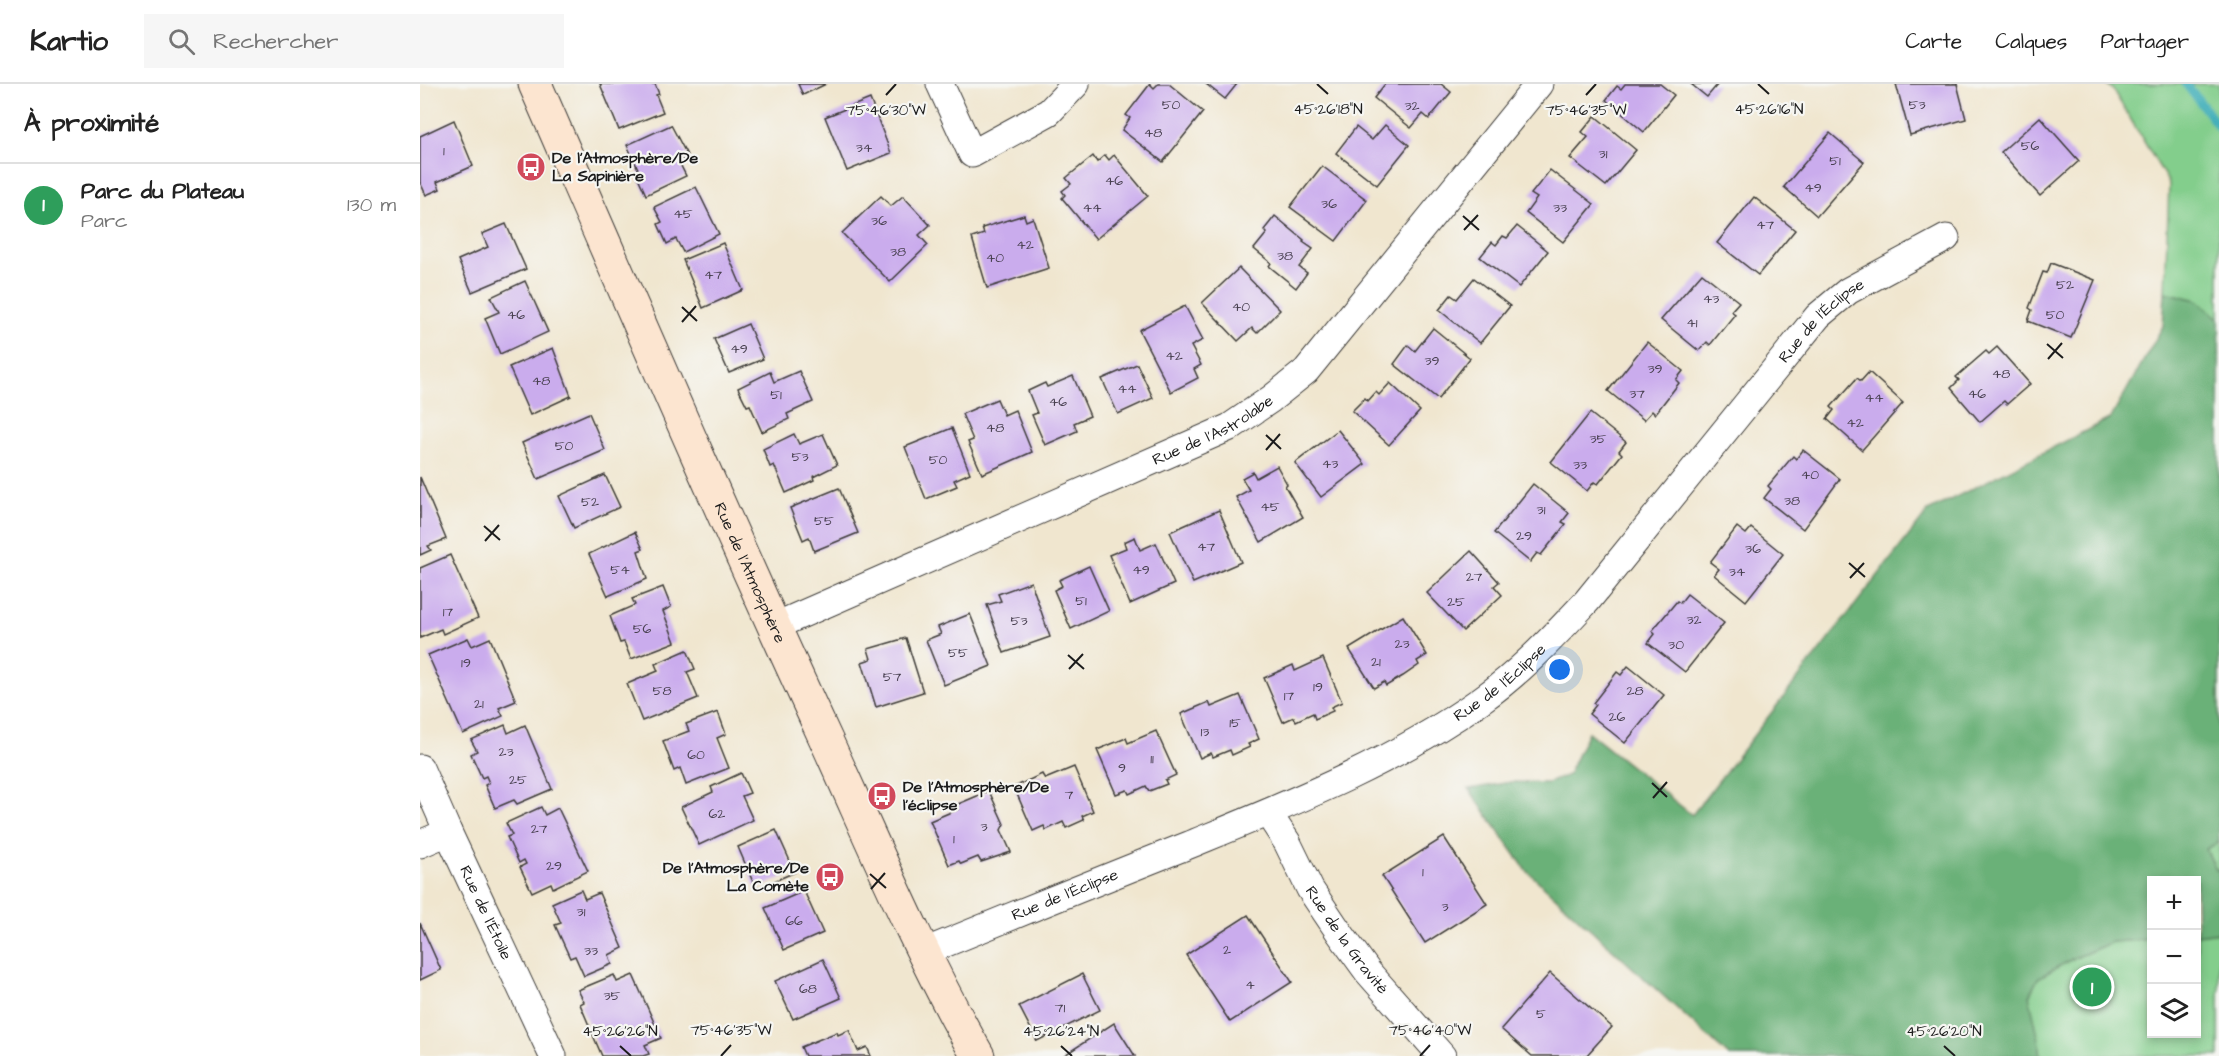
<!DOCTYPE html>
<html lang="fr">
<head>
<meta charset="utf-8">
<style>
  body { margin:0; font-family:"Architects Daughter",sans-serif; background:#f6f6f6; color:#222 }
  .controls { position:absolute; right:18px; bottom:18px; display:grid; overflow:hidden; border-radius:0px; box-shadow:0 3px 9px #0003 }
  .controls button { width:54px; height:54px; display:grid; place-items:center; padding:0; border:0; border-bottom:2px solid #e0e0e0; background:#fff; color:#222; font:30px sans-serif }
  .you { position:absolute; left:1140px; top:586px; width:21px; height:21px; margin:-15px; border:4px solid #fff; border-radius:50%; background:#1a73e8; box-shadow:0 0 0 9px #1a73e833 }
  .badge { display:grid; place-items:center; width:39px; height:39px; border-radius:50%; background:#ea580c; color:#fff; font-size:20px; font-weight:700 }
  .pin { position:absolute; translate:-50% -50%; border:3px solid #fff; box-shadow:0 2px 6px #0006 }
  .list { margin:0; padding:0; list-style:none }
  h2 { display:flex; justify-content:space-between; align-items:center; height:78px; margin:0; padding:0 24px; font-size:26px }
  h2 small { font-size:20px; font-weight:400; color:#767676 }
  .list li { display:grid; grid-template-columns:39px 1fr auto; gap:18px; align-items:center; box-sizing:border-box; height:84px; padding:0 24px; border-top:2px solid #e0e0e0 }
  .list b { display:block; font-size:22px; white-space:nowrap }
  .list p { margin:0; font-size:20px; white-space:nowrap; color:#767676 }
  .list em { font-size:20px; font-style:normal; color:#767676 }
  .icon { flex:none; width:33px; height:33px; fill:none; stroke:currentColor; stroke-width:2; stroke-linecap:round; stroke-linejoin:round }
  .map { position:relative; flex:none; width:1799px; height:972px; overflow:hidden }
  header { display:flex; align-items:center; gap:36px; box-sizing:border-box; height:84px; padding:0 30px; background:#fff; border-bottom:2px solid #e0e0e0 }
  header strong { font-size:28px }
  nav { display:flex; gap:33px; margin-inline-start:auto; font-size:21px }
  .search { width:420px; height:54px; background:#f6f6f6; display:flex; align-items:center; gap:15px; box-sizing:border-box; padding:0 21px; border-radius:0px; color:#767676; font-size:22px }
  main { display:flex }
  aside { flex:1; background:#fff }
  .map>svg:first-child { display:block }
  .green { fill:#83ce8c; stroke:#507554; stroke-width:1.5 }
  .forest { fill:#6ab178; stroke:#43664a; stroke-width:1.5 }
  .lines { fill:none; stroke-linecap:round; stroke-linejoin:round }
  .stream { stroke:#3cadb8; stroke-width:9 }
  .building { fill:#caaced }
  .street-casing { stroke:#3c3a37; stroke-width:29 }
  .secondary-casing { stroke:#3c3a37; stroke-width:35 }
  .street { stroke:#fff; stroke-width:27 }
  .secondary { stroke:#fce5d0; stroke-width:33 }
  .ticks { fill:none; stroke:#1c1c1c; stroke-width:2 }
  .labels { text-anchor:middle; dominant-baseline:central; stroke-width:4.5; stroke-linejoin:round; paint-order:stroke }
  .number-label { font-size:14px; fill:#484050 }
  .poi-label { font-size:16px; font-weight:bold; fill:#1c1c1c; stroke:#f6f6f2; text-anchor:start }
  .street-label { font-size:16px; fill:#1c1c1c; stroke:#f6f6f2 }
  .ticks-label { font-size:15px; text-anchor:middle; fill:#1c1c1c; stroke:#f6f6f2; stroke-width:4.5; stroke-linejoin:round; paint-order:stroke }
</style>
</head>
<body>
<header>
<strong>Kartio</strong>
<div class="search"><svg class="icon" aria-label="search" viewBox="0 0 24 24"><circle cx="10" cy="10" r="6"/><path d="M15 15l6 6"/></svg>Rechercher</div>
<nav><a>Carte</a><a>Calques</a><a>Partager</a></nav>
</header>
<main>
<aside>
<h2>À proximité<small></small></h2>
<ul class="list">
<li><span class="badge" style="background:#2e9e5b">1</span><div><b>Parc du Plateau</b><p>Parc</p></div><em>130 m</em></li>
</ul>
</aside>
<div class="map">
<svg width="1799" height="972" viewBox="0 0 1799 972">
  <rect width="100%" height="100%" fill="#f6f6f2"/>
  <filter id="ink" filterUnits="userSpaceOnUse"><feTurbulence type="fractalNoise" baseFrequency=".0167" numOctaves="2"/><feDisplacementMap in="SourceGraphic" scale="12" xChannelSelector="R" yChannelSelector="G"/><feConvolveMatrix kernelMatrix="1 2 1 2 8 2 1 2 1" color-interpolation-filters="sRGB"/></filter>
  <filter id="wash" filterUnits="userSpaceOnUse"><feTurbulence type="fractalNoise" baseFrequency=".008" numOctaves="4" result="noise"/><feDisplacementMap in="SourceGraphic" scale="24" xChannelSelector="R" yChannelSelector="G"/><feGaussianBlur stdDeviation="1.35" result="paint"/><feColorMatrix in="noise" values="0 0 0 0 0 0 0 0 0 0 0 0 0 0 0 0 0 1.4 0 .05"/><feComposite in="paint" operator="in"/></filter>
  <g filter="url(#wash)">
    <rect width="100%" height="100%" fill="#f0e6cf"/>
    <g class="green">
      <path d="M 1687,0 L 1799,0 L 1799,235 L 1777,216 L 1745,208 L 1749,99 L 1693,6 Z"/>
      <path d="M 1799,758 L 1799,786 L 1796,786 L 1786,765 Z"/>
      <path d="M 1799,848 L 1799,972 L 1620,972 L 1620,960 L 1609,912 L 1618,894 L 1648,877 L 1692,858 L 1731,855 L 1732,950 L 1776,950 L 1777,851 Z"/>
    </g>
    <path class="forest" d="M 1745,208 L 1777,216 L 1799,235 L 1799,758 L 1786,765 L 1796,786 L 1799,786 L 1799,848 L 1777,851 L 1776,796 L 1732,796 L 1731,855 L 1692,858 L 1648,877 L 1618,894 L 1609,912 L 1620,960 L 1620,972 L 1309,972 L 1106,786 L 1049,705 L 1091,698 L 1128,699 L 1148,691 L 1168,648 L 1272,731 L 1508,427 L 1691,334 L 1743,242 Z"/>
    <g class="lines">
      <path class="stream" d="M 1766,0 L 1799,43"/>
    </g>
    <g id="blocks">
      <g class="building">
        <path d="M 180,0 L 235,0 L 239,10 L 236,11 L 243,28 L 199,46 Z"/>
        <path d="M 378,0 L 406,0 L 383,11 Z"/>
        <path d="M 730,0 L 734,4 L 738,0 L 749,0 L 783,28 L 743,78 L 702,46 L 710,34 L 706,31 Z"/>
        <path d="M 786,0 L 817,0 L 805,15 Z"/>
        <path d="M 965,0 L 1021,0 L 1031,8 L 1009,35 L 1003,30 L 991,44 L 954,14 Z"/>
        <path d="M 1205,0 L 1240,0 L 1254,11 L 1224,48 L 1186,16 L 1197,2 L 1201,5 Z"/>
        <path d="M 1271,0 L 1298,0 L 1287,13 Z"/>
        <path d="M 1476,0 L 1537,0 L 1546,35 L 1490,51 Z"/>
        <path d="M 450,15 L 471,69 L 427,87 L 405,33 Z"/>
        <path d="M 1175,32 L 1216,66 L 1186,102 L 1150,74 L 1168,53 L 1162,48 Z"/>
        <path d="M 1620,33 L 1659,77 L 1620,112 L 1581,68 Z"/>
        <path d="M 34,36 L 53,82 L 17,98 L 20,105 L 6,111 L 0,98 L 0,52 Z"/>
        <path d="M 251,41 L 268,73 L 259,78 L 266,92 L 226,111 L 217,91 L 220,89 L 207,61 Z"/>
        <path d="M 965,41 L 989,61 L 957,101 L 916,69 L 936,43 L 952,56 Z"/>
        <path d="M 1410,49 L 1444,78 L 1397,132 L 1364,103 Z"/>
        <path d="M 685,71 L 689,76 L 694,71 L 728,112 L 676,155 L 642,114 L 645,111 L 642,107 L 651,100 L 646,94 L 673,72 L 677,78 Z"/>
        <path d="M 902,82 L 947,116 L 916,157 L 870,123 Z"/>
        <path d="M 1130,86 L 1174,120 L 1143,158 L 1106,129 L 1117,114 L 1111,110 Z"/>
        <path d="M 276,103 L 299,150 L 263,168 L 256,155 L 247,160 L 238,140 L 242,138 L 234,123 Z"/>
        <path d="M 461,112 L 471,122 L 483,112 L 510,141 L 499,151 L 508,161 L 470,198 L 422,149 Z"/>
        <path d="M 1334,113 L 1375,146 L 1338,191 L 1297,159 Z"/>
        <path d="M 604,131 L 606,137 L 613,134 L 629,184 L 567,204 L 552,154 L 564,150 L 562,144 Z"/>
        <path d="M 855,132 L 884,156 L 883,158 L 893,165 L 879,183 L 887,189 L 876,204 L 849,182 L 851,179 L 834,165 L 847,149 L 844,146 Z"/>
        <path d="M 86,140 L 106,185 L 52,208 L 38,176 L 68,163 L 62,150 Z"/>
        <path d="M 1097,142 L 1128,167 L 1099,203 L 1060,173 L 1072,158 L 1076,161 L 1083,152 L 1087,154 Z"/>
        <path d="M 303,159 L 323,206 L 283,224 L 263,176 Z"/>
        <path d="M 1631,179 L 1675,196 L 1651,254 L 1608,237 L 1612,226 L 1609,224 L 1623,188 L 1627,189 Z"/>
        <path d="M 819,184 L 860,226 L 837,249 L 832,244 L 818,257 L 782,219 Z"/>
        <path d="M 1282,189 L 1319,218 L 1311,227 L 1315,230 L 1290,261 L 1287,258 L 1279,267 L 1241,236 Z"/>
        <path d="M 1054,194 L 1090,222 L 1060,259 L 1019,226 L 1031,211 L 1037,215 Z"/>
        <path d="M 105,197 L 128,248 L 80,270 L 65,234 L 79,228 L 71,213 Z"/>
        <path d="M 765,222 L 783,256 L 771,262 L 781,281 L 774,285 L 778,294 L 751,308 L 719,246 Z"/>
        <path d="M 328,240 L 343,275 L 309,289 L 294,255 Z"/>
        <path d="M 1013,244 L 1050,274 L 1018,315 L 974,280 L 988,261 L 995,267 Z"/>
        <path d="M 1227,258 L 1263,287 L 1256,296 L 1259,299 L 1235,330 L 1232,327 L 1224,336 L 1188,307 Z"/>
        <path d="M 1577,263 L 1610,300 L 1587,320 L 1584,317 L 1560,338 L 1531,304 L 1539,296 L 1536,293 L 1566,267 L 1569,270 Z"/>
        <path d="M 133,264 L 151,312 L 110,331 L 89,283 Z"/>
        <path d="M 717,280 L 733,314 L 698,330 L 682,295 Z"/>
        <path d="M 379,287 L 393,318 L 367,330 L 369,335 L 342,348 L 330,321 L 327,322 L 318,304 L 350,288 L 354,298 Z"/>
        <path d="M 1449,288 L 1483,319 L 1442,366 L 1407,335 L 1414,326 L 1411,323 L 1437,294 L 1441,297 Z"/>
        <path d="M 653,292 L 670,332 L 654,339 L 657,347 L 625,361 L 612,331 L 617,329 L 608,307 L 625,299 L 627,303 Z"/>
        <path d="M 970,299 L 1000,327 L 969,361 L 932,327 L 945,314 L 948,317 L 956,308 L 959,311 Z"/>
        <path d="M 577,315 L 584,331 L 595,326 L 612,368 L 562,390 L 548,358 L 553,356 L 542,330 Z"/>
        <path d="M 169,329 L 185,366 L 118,395 L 102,359 Z"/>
        <path d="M 1170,329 L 1206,358 L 1199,367 L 1202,370 L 1178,400 L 1174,398 L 1167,407 L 1131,378 Z"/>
        <path d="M 532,344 L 550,389 L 534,396 L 537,402 L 506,415 L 485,363 Z"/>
        <path d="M 918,346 L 945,380 L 901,413 L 875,379 Z"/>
        <path d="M 374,350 L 379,360 L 403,350 L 417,381 L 393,393 L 394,396 L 366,409 L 354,381 L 350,383 L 343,365 Z"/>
        <path d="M 1383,366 L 1420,395 L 1383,445 L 1344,414 L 1351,405 L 1348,402 L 1373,372 L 1376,375 Z"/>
        <path d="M 857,382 L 867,400 L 865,402 L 883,433 L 841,458 L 816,413 L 829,406 L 822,394 L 833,388 L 836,394 Z"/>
        <path d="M 185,391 L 200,423 L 154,444 L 139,412 Z"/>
        <path d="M 0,393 L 26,455 L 8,462 L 11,466 L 0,471 Z"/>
        <path d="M 1113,400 L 1149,429 L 1142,438 L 1146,440 L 1133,456 L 1121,471 L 1117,469 L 1110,478 L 1074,449 Z"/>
        <path d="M 419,404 L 438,449 L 394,467 L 389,453 L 383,456 L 370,424 Z"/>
        <path d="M 799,426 L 821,478 L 773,499 L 750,448 Z"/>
        <path d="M 1317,443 L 1326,450 L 1331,444 L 1363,470 L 1326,517 L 1294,491 L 1299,485 L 1290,478 Z"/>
        <path d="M 215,448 L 223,465 L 218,467 L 227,495 L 188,512 L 169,470 Z"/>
        <path d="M 715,453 L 720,466 L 736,459 L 754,500 L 710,520 L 689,471 L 706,464 L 704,458 Z"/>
        <path d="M 1051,467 L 1079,498 L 1074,502 L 1082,511 L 1043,547 L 1007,509 Z"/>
        <path d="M 30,471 L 58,534 L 23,550 L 21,545 L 0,554 L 0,484 Z"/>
        <path d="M 669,482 L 689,527 L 651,545 L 634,506 L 642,502 L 639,496 Z"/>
        <path d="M 611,498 L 630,553 L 584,569 L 567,521 L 581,517 L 578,510 Z"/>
        <path d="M 243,503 L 251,523 L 243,527 L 255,558 L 211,575 L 204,558 L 200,559 L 190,532 L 215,521 L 212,515 Z"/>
        <path d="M 1267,510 L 1304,539 L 1265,588 L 1228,559 L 1235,550 L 1232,547 L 1257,517 L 1260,519 Z"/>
        <path d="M 550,530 L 571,582 L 524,601 L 506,556 L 521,550 L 518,543 Z"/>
        <path d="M 983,532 L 1007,571 L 997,577 L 999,581 L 983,592 L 966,602 L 964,598 L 954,604 L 929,565 Z"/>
        <path d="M 48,554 L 52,562 L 70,554 L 96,617 L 79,624 L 83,632 L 43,650 L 8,571 Z"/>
        <path d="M 486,554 L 503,608 L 456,623 L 442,578 L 451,575 L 448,565 Z"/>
        <path d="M 267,566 L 275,585 L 267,588 L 278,614 L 222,637 L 207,600 L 238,587 L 235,580 Z"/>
        <path d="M 903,574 L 922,618 L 911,623 L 913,627 L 895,635 L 893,629 L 876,637 L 874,633 L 863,638 L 844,594 L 873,581 L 875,587 Z"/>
        <path d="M 1208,582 L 1244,611 L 1205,659 L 1169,630 L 1176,621 L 1173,619 L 1197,588 L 1201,591 Z"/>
        <path d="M 820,611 L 839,655 L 828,660 L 830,663 L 812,671 L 810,666 L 793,673 L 791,669 L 780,674 L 761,630 L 789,618 L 791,623 Z"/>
        <path d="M 298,628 L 306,650 L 297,654 L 309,684 L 266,701 L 260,684 L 254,687 L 243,657 L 269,647 L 266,640 Z"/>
        <path d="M 85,641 L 88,649 L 105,641 L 132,705 L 97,720 L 94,716 L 75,724 L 65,701 L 69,699 L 66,692 L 62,694 L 51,670 L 57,667 L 51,656 Z"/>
        <path d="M 736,647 L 756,691 L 745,696 L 747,700 L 729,707 L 726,702 L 709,710 L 707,706 L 696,710 L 677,666 L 706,654 L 708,659 Z"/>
        <path d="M 654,683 L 673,727 L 662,732 L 664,736 L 646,744 L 643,738 L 626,746 L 624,742 L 613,747 L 594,703 L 622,690 L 625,695 Z"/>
        <path d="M 321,689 L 330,709 L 322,712 L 333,736 L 279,761 L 261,723 L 293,708 L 291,703 Z"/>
        <path d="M 569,707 L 584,740 L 581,746 L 591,768 L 561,778 L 558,773 L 541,780 L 539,777 L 529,781 L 510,737 L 538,725 L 536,721 Z"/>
        <path d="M 121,723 L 125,731 L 138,724 L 168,787 L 133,804 L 131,799 L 112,808 L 100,783 L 106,780 L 104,776 L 99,779 L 87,753 L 92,751 L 86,739 Z"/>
        <path d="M 356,746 L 375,788 L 336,805 L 318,763 Z"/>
        <path d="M 1024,753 L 1067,820 L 1005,859 L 962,792 Z"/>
        <path d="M 161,806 L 165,815 L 179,809 L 203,864 L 189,871 L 192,880 L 164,892 L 155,872 L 150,874 L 135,841 L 141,839 L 132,819 Z"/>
        <path d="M 384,807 L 403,849 L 364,866 L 345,824 Z"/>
        <path d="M 828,831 L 872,898 L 810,938 L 766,871 Z"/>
        <path d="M 0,839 L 21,886 L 0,896 Z"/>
        <path d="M 403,875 L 421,914 L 373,935 L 355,897 Z"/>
        <path d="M 1130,889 L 1192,943 L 1166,972 L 1112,972 L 1081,945 Z"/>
        <path d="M 662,890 L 680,926 L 617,957 L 599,922 Z"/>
        <path d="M 194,891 L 197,898 L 213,891 L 241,954 L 225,961 L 229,970 L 223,972 L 182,972 L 172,949 L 177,947 L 175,944 L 171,946 L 160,920 L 164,918 L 158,906 Z"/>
        <path d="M 694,939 L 715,972 L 643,972 Z"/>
        <path d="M 429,946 L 438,967 L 447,963 L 451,972 L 385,972 L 381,963 L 417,948 L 418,951 Z"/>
      </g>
    </g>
  </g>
  <g filter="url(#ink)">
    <use href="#blocks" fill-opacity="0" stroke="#3c3a37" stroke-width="1.5"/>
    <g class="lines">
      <g class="street-casing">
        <g id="street">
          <path d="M 520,0 L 552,70 L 629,28 L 656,0"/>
          <path id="s1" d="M 353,543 L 810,343 L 851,315 L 886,287 L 1119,0"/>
          <path id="s2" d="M 0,684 L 28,748 L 133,972"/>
          <path id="s3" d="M 848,729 L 867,758 L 890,805 L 919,848 L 948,888 L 1022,972"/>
          <path d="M 0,760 L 28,748"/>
          <path id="s4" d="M 504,868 C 592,832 680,796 769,761 C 869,720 973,679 1061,616 C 1101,588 1134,552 1167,517 L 1398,232 L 1428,207 L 1526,154"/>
        </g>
      </g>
      <g class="secondary-casing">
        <g id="secondary">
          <path id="s5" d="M 115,0 C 211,220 306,440 407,658 C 455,763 500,871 558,972"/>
        </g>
      </g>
      <use href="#street" class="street"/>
      <use href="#secondary" class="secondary"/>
    </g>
  </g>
  <path class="ticks" d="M 897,0 L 908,10M 1338,0 L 1349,10M 466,11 L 476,0M 1166,11 L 1176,0M 1043,132 L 1059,146M 1044,146 L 1058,131M 262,223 L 277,237M 262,238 L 276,222M 1627,260 L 1643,274M 1628,275 L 1642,259M 846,351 L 861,365M 846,366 L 860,350M 64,442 L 80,456M 65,457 L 79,441M 1429,479 L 1445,493M 1430,494 L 1444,479M 648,571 L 664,585M 649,585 L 663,570M 1232,699 L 1247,713M 1233,714 L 1247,698M 450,790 L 466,804M 451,805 L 465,789M 200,962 L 211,972M 641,962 L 652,972M 1524,962 L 1535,972M 301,972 L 311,961M 1000,972 L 1010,961"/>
  <defs>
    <g id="bus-disc" transform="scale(1.5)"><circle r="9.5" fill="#d1495b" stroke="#f6f6f2"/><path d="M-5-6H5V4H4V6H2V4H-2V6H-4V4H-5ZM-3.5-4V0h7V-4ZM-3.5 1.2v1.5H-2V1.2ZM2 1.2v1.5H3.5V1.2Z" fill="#fff"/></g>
  </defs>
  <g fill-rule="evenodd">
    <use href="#bus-disc" x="111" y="83"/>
    <use href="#bus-disc" x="462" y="712"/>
    <use href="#bus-disc" x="410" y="793"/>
  </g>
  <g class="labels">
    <g class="number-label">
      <text x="751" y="21">50</text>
      <text x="1497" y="21">53</text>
      <text x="992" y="22">32</text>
      <text x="733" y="49">48</text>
      <text x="1610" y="62">56</text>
      <text x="444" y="64">34</text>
      <text x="24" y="67">1</text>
      <text x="1183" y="70">31</text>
      <text x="1415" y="77">51</text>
      <text x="694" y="97">46</text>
      <text x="1393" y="104">49</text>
      <text x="909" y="120">36</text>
      <text x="672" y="124">44</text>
      <text x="1140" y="124">33</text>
      <text x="263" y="130">45</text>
      <text x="459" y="137">36</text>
      <text x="1345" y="141">47</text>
      <text x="605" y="161">42</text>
      <text x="478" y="168">38</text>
      <text x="865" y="172">38</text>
      <text x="575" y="174">40</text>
      <text x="293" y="191">47</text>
      <text x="1645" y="201">52</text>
      <text x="1291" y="215">43</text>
      <text x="821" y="223">40</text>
      <text x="96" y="231">46</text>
      <text x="1635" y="231">50</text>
      <text x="1272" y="239">41</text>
      <text x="319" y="265">49</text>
      <text x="754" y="272">42</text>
      <text x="1012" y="277">39</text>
      <text x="1235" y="285">39</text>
      <text x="1581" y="290">48</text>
      <text x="121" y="297">48</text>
      <text x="707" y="305">44</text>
      <text x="1217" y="310">37</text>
      <text x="1557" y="310">46</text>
      <text x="356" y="311">51</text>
      <text x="1454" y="314">44</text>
      <text x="638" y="318">46</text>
      <text x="1435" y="339">42</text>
      <text x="575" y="344">48</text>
      <text x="1178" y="355">35</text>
      <text x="144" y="362">50</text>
      <text x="380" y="373">53</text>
      <text x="518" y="376">50</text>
      <text x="910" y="380">43</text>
      <text x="1160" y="381">33</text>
      <text x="1390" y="391">40</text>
      <text x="1372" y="417">38</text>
      <text x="170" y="418">52</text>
      <text x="850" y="423">45</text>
      <text x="1121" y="426">31</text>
      <text x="404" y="437">55</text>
      <text x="1104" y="452">29</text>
      <text x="786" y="463">47</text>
      <text x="1333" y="465">36</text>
      <text x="200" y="486">54</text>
      <text x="721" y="486">49</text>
      <text x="1317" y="488">34</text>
      <text x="1054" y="493">27</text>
      <text x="661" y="517">51</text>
      <text x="1036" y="518">25</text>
      <text x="28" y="528">17</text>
      <text x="1274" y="536">32</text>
      <text x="599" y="537">53</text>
      <text x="222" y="545">56</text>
      <text x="982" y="560">23</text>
      <text x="1256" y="561">30</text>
      <text x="538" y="569">55</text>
      <text x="956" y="578">21</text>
      <text x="46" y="579">19</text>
      <text x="472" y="593">57</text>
      <text x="898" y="603">19</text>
      <text x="242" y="607">58</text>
      <text x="1215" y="607">28</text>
      <text x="869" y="612">17</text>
      <text x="59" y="620">21</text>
      <text x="1197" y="633">26</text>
      <text x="815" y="639">15</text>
      <text x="785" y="648">13</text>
      <text x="86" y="668">23</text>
      <text x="276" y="671">60</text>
      <text x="732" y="675">11</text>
      <text x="702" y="684">9</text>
      <text x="98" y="696">25</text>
      <text x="649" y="711">7</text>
      <text x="297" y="730">62</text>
      <text x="564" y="743">3</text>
      <text x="119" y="745">27</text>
      <text x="534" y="755">1</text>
      <text x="134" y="782">29</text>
      <text x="1003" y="788">1</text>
      <text x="1025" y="823">3</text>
      <text x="161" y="828">31</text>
      <text x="374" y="837">66</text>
      <text x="807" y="866">2</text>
      <text x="171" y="867">33</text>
      <text x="830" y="901">4</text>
      <text x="388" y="905">68</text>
      <text x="192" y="912">35</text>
      <text x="640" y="924">71</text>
      <text x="1121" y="930">5</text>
    </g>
    <g class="poi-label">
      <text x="132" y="74">De l'Atmosphère/De<tspan x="132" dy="18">La Sapinière</tspan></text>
      <text x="483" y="703">De l'Atmosphère/De<tspan x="483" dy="18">l'éclipse</tspan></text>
      <text x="389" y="784" text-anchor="end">De l'Atmosphère/De<tspan x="389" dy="18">La Comète</tspan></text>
    </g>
    <g class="street-label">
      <text stroke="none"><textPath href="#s4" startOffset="1124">Rue de l'Éclipse</textPath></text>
      <text stroke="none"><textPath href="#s1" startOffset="482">Rue de l'Astrolabe</textPath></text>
      <text stroke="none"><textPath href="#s5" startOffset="534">Rue de l'Atmosphère</textPath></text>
      <text stroke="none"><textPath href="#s4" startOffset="638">Rue de l'Éclipse</textPath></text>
      <text stroke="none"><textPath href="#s4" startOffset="152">Rue de l'Éclipse</textPath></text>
      <text stroke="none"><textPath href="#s2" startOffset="159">Rue de l'Étoile</textPath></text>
      <text stroke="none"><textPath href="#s3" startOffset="150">Rue de la Gravité</textPath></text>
    </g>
  </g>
  <g class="ticks-label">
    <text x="1349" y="30">45°26'16"N</text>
    <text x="908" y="30">45°26'18"N</text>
    <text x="466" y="31">75°46'30"W</text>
    <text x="1166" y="31">75°46'35"W</text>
    <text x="311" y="951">75°46'35"W</text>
    <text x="1010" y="951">75°46'40"W</text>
    <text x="200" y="952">45°26'26"N</text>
    <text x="641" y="952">45°26'24"N</text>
    <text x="1524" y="952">45°26'20"N</text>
  </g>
</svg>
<div class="controls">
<button>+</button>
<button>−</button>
<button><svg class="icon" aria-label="layers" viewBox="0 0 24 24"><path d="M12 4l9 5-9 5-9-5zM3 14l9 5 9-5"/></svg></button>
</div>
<div class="you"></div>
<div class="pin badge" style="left:1672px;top:903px;background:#2e9e5b">1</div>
</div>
</main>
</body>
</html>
